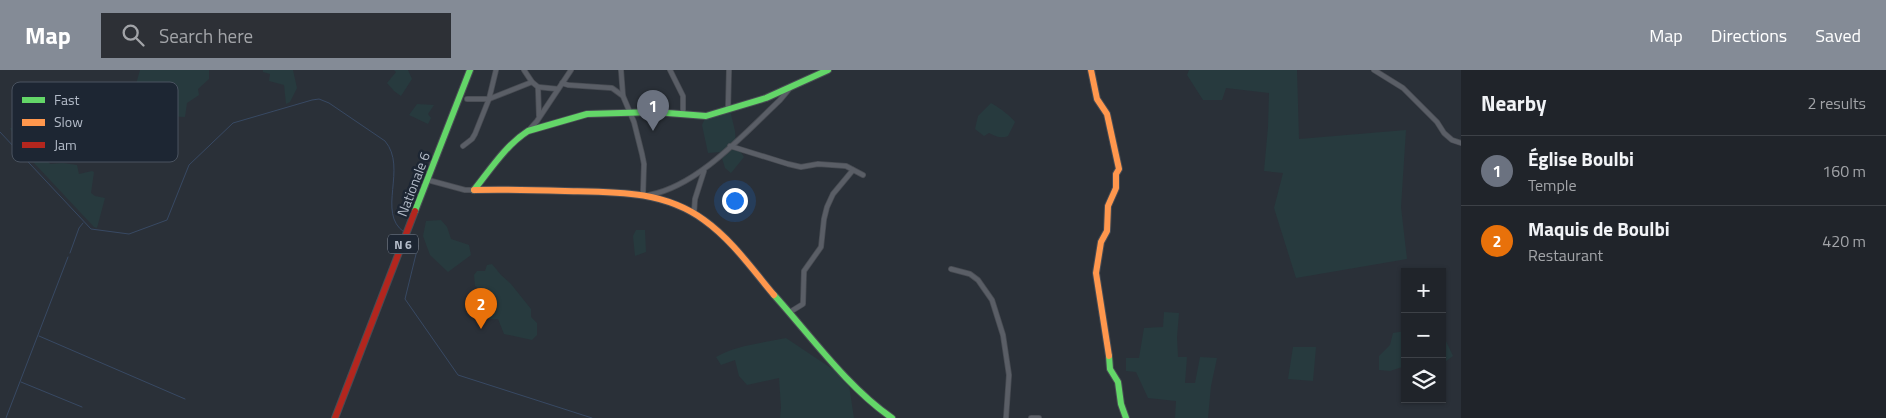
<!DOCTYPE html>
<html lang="en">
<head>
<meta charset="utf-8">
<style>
  body { margin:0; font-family:"Titillium Web",sans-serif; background:#2d3036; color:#f1f3f6 }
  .controls { position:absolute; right:15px; bottom:15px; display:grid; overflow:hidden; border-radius:0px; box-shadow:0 1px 4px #0004 }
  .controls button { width:45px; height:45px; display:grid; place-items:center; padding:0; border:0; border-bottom:1px solid #3d4147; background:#20242a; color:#f1f3f6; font:25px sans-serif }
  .you { position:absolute; left:734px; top:130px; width:18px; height:18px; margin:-12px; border:4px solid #fff; border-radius:50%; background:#1a73e8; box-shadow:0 0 0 8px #1a73e833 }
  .badge { display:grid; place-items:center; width:32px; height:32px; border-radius:50%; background:#848b96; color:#fff; font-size:16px; font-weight:700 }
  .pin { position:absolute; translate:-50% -41px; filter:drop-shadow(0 1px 2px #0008) }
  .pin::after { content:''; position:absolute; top:26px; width:18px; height:15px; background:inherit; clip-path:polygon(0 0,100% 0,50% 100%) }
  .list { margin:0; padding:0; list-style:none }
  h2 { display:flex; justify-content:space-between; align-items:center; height:65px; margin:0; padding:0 20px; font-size:21px }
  h2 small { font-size:16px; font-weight:400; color:#a2a4a8 }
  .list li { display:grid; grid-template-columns:32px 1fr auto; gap:15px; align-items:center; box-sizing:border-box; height:70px; padding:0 20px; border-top:1px solid #3d4147 }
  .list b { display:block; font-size:19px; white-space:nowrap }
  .list p { margin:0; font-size:16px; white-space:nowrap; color:#a2a4a8 }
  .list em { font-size:16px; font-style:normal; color:#a2a4a8 }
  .icon { flex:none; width:28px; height:28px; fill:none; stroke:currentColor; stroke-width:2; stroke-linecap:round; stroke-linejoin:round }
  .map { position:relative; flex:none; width:1461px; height:348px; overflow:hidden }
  header { display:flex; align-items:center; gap:30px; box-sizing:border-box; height:70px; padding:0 25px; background:#848b96; color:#fff }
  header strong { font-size:24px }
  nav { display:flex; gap:28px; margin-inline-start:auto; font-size:18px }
  .search { width:350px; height:45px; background:#2d3036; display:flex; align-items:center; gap:12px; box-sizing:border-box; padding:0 18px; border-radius:0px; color:#a2a4a8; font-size:19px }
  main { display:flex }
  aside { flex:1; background:#20242a }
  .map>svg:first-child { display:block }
  .green { fill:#273a3e }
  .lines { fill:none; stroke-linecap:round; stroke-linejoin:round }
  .stream { stroke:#384963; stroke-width:1 }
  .street-casing { stroke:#484c53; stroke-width:6 }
  .fast-casing { stroke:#484c53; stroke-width:8 }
  .slow-casing { stroke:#484c53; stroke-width:8 }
  .jam-casing { stroke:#484c53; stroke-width:8 }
  .street { stroke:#5a5e66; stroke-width:4.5 }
  .fast { stroke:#63d668; stroke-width:6 }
  .slow { stroke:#ff974d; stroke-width:6 }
  .jam { stroke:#b3261e; stroke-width:6 }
  .labels { text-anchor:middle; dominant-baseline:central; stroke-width:5; stroke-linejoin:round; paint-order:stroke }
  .shield { fill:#1d2633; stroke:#878f9c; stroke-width:1 }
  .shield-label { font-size:12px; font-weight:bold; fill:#b4bcc9 }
  .street-label { font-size:14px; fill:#b4bcc9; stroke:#1d2633 }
  .key { fill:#1d2633; stroke:#4a5360; stroke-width:1 }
  .key-label { font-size:14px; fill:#b4bcc9 }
</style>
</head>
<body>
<header>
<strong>Map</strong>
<div class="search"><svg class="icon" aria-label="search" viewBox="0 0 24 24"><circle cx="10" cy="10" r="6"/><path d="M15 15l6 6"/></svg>Search here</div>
<nav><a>Map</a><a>Directions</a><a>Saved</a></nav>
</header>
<main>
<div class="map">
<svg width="1461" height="348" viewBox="0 0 1461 348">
  <rect width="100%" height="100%" fill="#2a3038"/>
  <g class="green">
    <path d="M 140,0 L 209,0 L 209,9 L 198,19 L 199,25 L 187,33 L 185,47 L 139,45 L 141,28 L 127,24 L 131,15 L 136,14 Z"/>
    <path d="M 263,0 L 293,0 L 297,18 L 290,32 L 286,34 L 284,15 L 269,11 L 270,4 L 263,2 Z"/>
    <path d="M 394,0 L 408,0 L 412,9 L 401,26 L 394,21 L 387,13 L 396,2 Z"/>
    <path d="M 1189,0 L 1297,0 L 1299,69 L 1406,60 L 1401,137 L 1407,189 L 1296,208 L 1274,138 L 1283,103 L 1264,101 L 1268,57 L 1269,23 L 1226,18 L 1222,30 L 1203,30 L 1187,5 Z"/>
    <path d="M 991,33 C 997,36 1012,47 1015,52 L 1008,66 C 1001,69 995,66 989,63 L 984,66 L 975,59 L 978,46 Z"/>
    <path d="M 417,34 L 434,35 L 428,44 L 431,48 L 428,54 L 409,45 Z"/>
    <path d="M 730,40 L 735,61 L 736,75 L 744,87 L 731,103 L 725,98 L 720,82 L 708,83 L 702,55 L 706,46 Z"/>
    <path d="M 26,56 L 36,75 L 50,94 L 63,93 L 77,95 L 79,104 L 92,101 L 94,102 L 91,123 L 95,126 L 105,128 L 97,158 L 94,157 L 20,78 L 10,58 Z"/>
    <path d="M 441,150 L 447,157 L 451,169 L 469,175 L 471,185 L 448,202 L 430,185 L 423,166 L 426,151 Z"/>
    <path d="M 636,160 L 645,160 L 646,182 L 635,186 L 633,166 Z"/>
    <path d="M 492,194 L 501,205 L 511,214 L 531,239 L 531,247 L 537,253 L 537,265 L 532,270 L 504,264 L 498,249 L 488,249 L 488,243 L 483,242 L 483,222 L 475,216 L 474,205 L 477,201 L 485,201 L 487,195 Z"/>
    <path d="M 1164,242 L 1179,243 L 1177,267 L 1178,287 L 1187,287 L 1185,313 L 1195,313 L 1200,287 L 1217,288 L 1211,316 L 1208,348 L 1175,348 L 1176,331 L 1148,328 L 1136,302 L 1126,301 L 1126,288 L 1139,288 L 1144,258 L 1163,257 Z"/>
    <path d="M 1405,261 L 1405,296 L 1390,301 L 1379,300 L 1379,286 L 1390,275 L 1393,263 Z"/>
    <path d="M 786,268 L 840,304 L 849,315 L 854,348 L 780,348 L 781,337 L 779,308 L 747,315 L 739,306 L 735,290 L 721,295 L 716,287 C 736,275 763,273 786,268 Z"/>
    <path d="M 1442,269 L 1445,269 L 1453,286 L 1442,294 Z"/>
    <path d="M 1293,277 L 1316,277 L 1313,311 L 1288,309 Z"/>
  </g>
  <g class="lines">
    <g class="stream">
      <path d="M 0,62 L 91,159 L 129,164 L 167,150 L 189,95 L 233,53 L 312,30 L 319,29 L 329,33 L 385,71 C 408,98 376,143 404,162"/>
      <path d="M 411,167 L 416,170 L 418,176 L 405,229 L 458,305 L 592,348"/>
      <path d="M 70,183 L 79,158 L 83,153"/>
      <path d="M 39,266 L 185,329"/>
      <path d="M 21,312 L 82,337"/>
      <path d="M 6,348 L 68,187"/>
    </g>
    <g class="street-casing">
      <g id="street">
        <path d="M 524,0 L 532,12 L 538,17 L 539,46"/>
        <path d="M 621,0 L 623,26 L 634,52 L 642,84 L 644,94 L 643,124"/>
        <path d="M 670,0 L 683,26 L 683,44"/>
        <path d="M 1374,0 L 1403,18 L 1437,52 L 1444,63 L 1452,70 L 1461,73"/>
        <path d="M 562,13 L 568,15 L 612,18 L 623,26"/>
        <path d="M 538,17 L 558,19"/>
        <path d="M 467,29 L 489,29 L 532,12"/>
        <path d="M 728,40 L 729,0"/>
        <path d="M 529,60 L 537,51 L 571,0"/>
        <path d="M 463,76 L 472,69 L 475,64 L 489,29 L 496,0"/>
        <path d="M 730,76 L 788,94 L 801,97 L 818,94 L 846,96 L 863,105"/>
        <path d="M 428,110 L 465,120 L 474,120"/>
        <path d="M 649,125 C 698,116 744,64 780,30 L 790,18"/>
        <path d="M 694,143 L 695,129 L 704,101"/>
        <path d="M 951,199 L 970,204 L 978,210 L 992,230 L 1003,265 L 1009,305 L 1006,348"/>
        <path d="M 790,242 L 803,234 L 804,201 L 821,177 L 824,149 L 827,137 L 833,124 L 853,100"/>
        <path d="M 1031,348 L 1039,348"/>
      </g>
    </g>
    <g class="fast-casing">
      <g id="fast">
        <path d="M 474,120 C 490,100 506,75 528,61 L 587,44 L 655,42 L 706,46 L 766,28 L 828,0"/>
        <path d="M 415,141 L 470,0"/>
        <path d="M 774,225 C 811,266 847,317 892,348"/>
        <path d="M 1109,286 L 1110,299 L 1118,312 L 1121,334 L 1126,348"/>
      </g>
    </g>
    <g class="slow-casing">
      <g id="slow">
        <path d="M 1091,0 L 1097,29 L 1107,44 L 1119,99 L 1116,104 L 1116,118 L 1108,136 L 1107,161 L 1101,172 L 1096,203 L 1109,286"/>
        <path d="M 474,120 C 504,119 535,120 565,121 C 614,122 663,120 704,150 C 732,170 752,199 774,225"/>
      </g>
    </g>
    <g class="jam-casing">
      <path id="jam" d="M 335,348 L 415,141"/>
    </g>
    <use href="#street" class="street"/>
    <use href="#fast" class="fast"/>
    <use href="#slow" class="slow"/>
    <use href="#jam" class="jam"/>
  </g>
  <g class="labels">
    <rect class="shield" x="388" y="164.5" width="30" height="19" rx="4"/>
    <g class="shield-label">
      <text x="403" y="174">N 6</text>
    </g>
    <g class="street-label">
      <text transform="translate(413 114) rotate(-69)">Nationale 6</text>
    </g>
  </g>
  <rect x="12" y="12" width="166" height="80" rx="8" class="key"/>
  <rect x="22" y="27" width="23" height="6" fill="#63d668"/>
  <rect x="22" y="49" width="23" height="7" fill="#ff974d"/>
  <rect x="22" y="72" width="23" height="6" fill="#b3261e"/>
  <g class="key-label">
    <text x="54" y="35">Fast</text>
    <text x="54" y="57">Slow</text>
    <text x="54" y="80">Jam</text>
  </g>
</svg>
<div class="controls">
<button>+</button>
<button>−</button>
<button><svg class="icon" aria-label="layers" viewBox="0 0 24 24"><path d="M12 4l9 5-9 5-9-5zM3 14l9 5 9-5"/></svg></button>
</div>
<div class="you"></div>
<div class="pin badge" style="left:653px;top:61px;background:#6b7280">1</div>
<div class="pin badge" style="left:481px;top:259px;background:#e8710a">2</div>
</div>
<aside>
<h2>Nearby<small>2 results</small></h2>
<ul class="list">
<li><span class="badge" style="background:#6b7280">1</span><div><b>Église Boulbi</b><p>Temple</p></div><em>160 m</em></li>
<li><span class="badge" style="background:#e8710a">2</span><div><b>Maquis de Boulbi</b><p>Restaurant</p></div><em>420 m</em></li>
</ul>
</aside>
</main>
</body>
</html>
